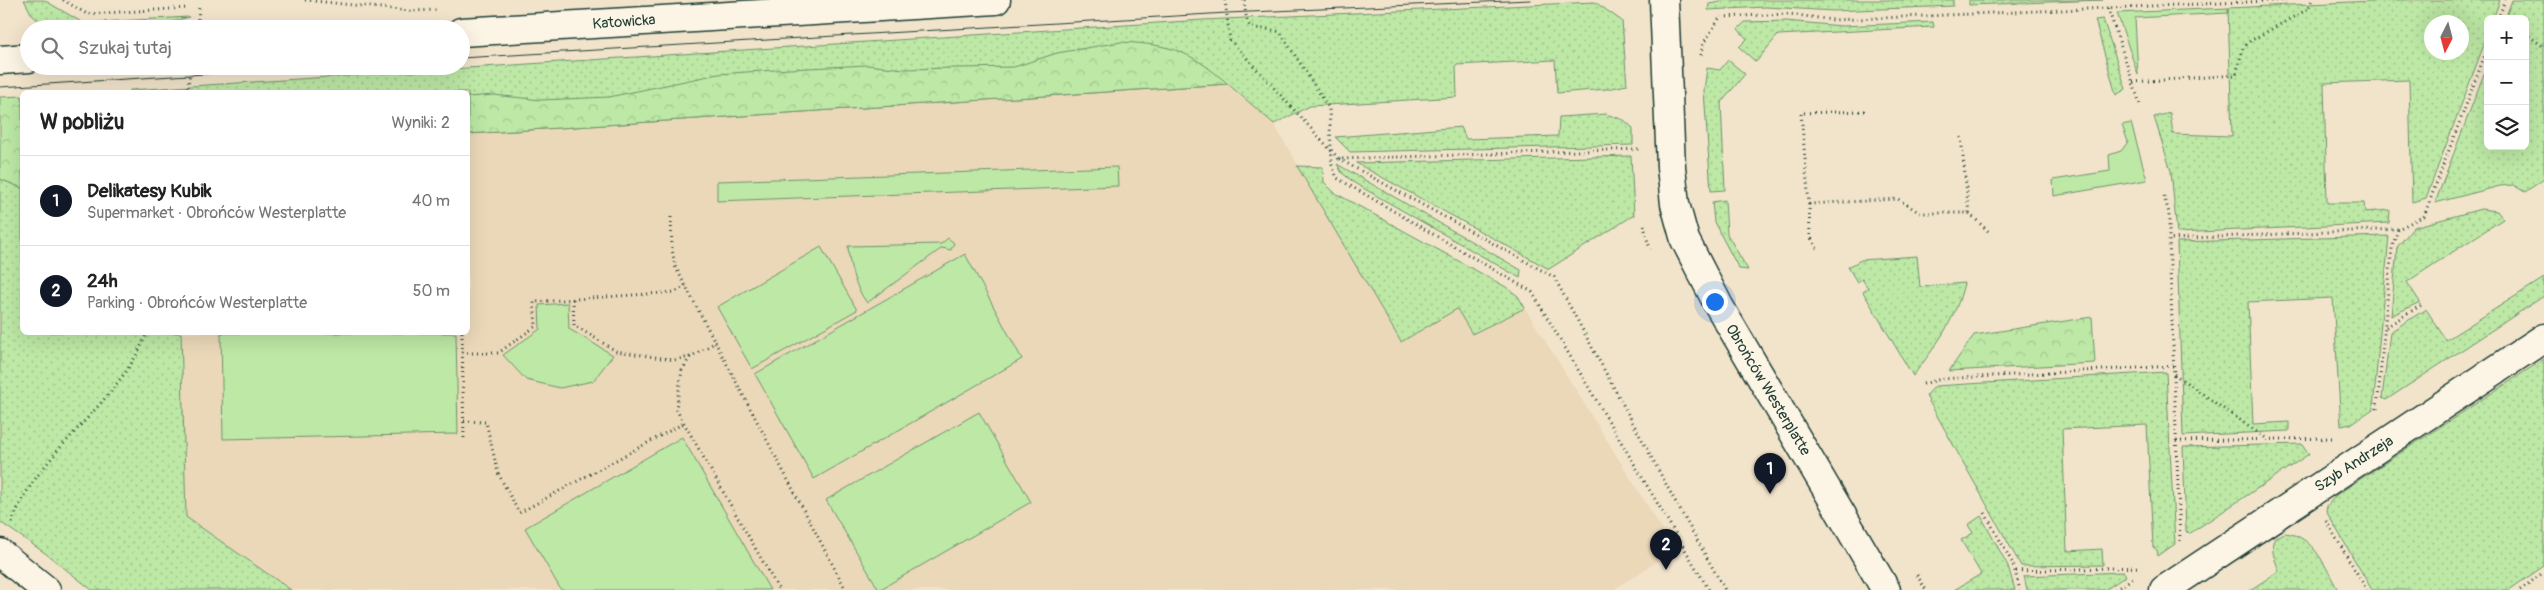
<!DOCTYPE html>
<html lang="pl">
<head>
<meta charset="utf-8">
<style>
  body { margin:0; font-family:Pangolin,sans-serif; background:#f6f6f6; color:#222 }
  .controls { position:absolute; right:15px; top:15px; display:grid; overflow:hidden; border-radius:8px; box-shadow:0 5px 20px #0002 }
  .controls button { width:45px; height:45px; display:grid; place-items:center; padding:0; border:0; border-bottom:1px solid #e0e0e0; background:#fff; color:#222; font:25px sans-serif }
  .compass { position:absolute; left:2424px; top:15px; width:45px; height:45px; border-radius:50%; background:#fff; box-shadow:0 5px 20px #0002; rotate:186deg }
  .you { position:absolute; left:1714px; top:301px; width:18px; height:18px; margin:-12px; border:4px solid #fff; border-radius:50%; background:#1a73e8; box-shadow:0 0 0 8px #1a73e833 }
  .badge { display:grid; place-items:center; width:32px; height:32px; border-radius:50%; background:#111827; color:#fff; font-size:16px; font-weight:700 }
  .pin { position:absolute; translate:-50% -41px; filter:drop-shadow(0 1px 2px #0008) }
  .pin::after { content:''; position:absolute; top:26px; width:18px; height:15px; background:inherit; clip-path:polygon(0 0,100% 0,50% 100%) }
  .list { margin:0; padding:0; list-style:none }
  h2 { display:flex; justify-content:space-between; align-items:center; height:65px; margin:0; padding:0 20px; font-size:21px }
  h2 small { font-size:16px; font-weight:400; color:#767676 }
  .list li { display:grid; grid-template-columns:32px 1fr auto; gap:15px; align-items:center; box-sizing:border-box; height:90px; padding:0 20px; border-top:1px solid #e0e0e0 }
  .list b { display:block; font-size:19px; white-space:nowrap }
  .list p { margin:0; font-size:16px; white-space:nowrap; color:#767676 }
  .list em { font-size:16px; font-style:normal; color:#767676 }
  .icon { flex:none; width:28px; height:28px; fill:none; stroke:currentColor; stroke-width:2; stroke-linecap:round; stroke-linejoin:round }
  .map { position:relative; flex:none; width:2544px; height:590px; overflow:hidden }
  .search { position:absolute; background:#fff; box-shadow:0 5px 20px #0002; left:20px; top:20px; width:450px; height:55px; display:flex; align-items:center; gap:12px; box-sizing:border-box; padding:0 18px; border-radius:28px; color:#767676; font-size:19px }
  .panel { position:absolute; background:#fff; box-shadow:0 5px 20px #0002; left:20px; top:90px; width:450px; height:245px; border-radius:8px }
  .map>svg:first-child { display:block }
  .built { fill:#ebd8b9 }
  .grass { fill:url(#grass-dots); stroke:#6e926c; fill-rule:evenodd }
  .forest { fill:url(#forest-crowns); stroke:#6e926c }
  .garden { fill:#bde8a5; stroke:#6e926c }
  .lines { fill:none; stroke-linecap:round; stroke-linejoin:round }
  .minor-casing { stroke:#1f3d34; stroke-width:31 }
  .tertiary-casing { stroke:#1f3d34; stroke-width:31 }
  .path { stroke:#1f3d34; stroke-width:3; stroke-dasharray:1 4; stroke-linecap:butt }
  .minor { stroke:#fcf5e5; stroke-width:28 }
  .tertiary { stroke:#fcf5e5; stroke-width:28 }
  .tram { stroke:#1f3d34; stroke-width:1 }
  .labels { text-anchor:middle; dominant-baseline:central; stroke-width:5; stroke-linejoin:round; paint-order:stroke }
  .street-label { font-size:15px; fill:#1f3d34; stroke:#fcf5e5 }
</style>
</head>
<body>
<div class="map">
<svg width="2544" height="590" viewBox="0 0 2544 590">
  <defs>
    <pattern id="grass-dots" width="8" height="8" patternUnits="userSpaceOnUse" patternTransform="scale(1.25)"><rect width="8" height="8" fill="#bde8a5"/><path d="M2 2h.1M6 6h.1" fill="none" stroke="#a2c88f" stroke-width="1.8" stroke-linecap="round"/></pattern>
    <pattern id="forest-crowns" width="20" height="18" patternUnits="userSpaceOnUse" patternTransform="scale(1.25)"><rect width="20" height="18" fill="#bde8a5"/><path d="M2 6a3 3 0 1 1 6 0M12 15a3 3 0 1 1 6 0" fill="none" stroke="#a2c88f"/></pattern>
  </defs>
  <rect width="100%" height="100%" fill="#f2e4cb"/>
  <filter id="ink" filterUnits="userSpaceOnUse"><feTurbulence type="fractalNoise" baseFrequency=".02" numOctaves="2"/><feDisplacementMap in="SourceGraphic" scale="10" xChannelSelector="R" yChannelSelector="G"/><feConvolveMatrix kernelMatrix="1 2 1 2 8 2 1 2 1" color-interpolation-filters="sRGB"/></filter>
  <g filter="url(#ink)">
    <path class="built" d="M 1228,84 L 1274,124 L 1401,342 L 1457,309 L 1472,334 L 1525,308 L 1675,550 L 1613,590 L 291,590 L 186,517 L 181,333 L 468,332 L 468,134 Z"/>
    <g class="grass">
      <path d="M 24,0 L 44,0 L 83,23 L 189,17 L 148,29 L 48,29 L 32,15 Z"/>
      <path d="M 1721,0 L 1953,0 L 1953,6 L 1834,11 L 1766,7 L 1708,10 L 1709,4 L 1720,2 Z"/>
      <path d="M 1969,0 L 2103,0 L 1969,5 Z"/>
      <path d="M 2392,0 L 2500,0 L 2493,19 L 2488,19 L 2488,34 L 2426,198 L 2412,202 L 2409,80 L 2324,83 L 2327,203 L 2364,203 L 2365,212 L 2390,210 L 2389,223 L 2177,233 L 2171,171 L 2154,117 L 2170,113 L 2173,134 L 2232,136 L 2228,8 ZM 2432,22 L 2462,22 L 2462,52 L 2432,52 Z"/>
      <path d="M 2512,0 L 2544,0 L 2544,179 L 2525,192 L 2513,185 L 2500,186 L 2435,203 L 2488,63 L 2488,146 L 2525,146 L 2525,19 L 2505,19 Z"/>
      <path d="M 1595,2 L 1622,21 L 1627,85 L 1607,89 L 1557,93 L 1555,60 L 1456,65 L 1457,97 L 1310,106 L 1274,124 L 1228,84 L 468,134 L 468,92 L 130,92 L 130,90 L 1203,20 Z"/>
      <path d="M 2103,19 L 2126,89 L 2116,95 L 2095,20 Z"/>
      <path d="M 1786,21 L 1842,26 L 1933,22 L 1934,27 L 1778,35 L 1756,62 L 1739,47 L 1747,39 L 1738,29 L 1745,22 Z"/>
      <path d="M 1728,60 L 1745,74 L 1721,103 L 1725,190 L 1711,191 L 1704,91 L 1707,68 L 1720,70 Z"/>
      <path d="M 1606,114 L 1624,120 L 1633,128 L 1633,145 L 1350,152 L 1335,137 L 1461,127 L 1466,139 L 1558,136 L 1559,117 Z"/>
      <path d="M 1631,156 L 1634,215 L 1549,269 L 1356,163 Z"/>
      <path d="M 1337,164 L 1521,270 L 1520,278 L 1356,184 L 1342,173 Z"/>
      <path d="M 1297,166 L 1323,167 L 1324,182 L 1335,193 L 1506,287 L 1518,296 L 1525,308 L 1472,334 L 1457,309 L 1401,342 Z"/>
      <path d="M 0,179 L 22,188 L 22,332 L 181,333 L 186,517 L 291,590 L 92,590 L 45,553 L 0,522 Z"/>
      <path d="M 1725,200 L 1727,234 L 1748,270 L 1739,269 L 1714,222 L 1712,202 Z"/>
      <path d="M 2481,209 L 2497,211 L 2503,219 L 2407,282 L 2420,302 L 2391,316 L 2397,247 L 2414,227 Z"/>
      <path d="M 2389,236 L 2373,409 L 2351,424 L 2341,426 L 2333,298 L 2248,302 L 2253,424 L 2289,422 L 2289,431 L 2183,436 L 2177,242 Z"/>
      <path d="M 1917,256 L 1920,287 L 1964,283 C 1956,320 1935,347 1913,376 L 1863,292 L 1868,288 L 1862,279 L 1857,282 L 1848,267 L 1861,260 Z"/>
      <path d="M 2544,278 L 2544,296 L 2386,400 L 2382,398 L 2390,332 L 2426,309 L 2446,340 Z"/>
      <path d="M 2544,359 L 2544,566 L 2509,590 L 2372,590 L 2326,511 L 2327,506 L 2336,495 Z"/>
      <path d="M 2166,372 L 2175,544 L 2158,556 L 2157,550 L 2153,547 L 2147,425 L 2062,429 L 2067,551 L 2102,549 L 2103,565 L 2021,566 L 1926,396 L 1935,386 Z"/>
      <path d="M 2302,444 L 2309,454 L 2189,534 L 2186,531 L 2183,447 Z"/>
      <path d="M 1981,516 L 2008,566 L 2015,590 L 1954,590 L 1981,574 L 1961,540 L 1973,533 L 1968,525 Z"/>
      <path d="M 2285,533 C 2315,536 2325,567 2338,590 L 2250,590 L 2279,571 C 2275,559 2269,548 2275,537 Z"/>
      <path d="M 2124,572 L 2126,576 L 2105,590 L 2027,590 L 2024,576 Z"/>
    </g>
    <g class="forest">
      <path d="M 1121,42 C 1172,45 1189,50 1228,84 L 468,134 L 468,97 L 494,95 L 541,100 L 609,97 L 718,74 L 789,69 L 867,65 L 904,69 L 1014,67 L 1057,53 Z"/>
      <path d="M 22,96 L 22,188 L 0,179 L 0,97 Z"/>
      <path d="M 2092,317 L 2095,363 L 1949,371 L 1974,335 Z"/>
    </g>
    <g class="garden">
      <path d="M 2228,8 L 2228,13 L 2135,18 L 2138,75 L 2117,13 Z"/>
      <path d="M 2131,123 L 2147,180 L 2054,196 L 2053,180 L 2110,171 L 2109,155 L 2121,151 L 2128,142 L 2122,125 Z"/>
      <path d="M 1117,167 L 1118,186 L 717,201 L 717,181 Z"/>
      <path d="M 948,238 L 954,243 L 951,250 L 942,248 L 867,303 C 855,287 849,266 848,246 L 941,244 Z"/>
      <path d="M 821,247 L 857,310 L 752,369 L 717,307 Z"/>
      <path d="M 965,254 L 1022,359 L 814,479 L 755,374 Z"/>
      <path d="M 568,303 L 569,329 L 613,355 L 593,381 L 560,388 L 526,380 L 503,355 L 540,329 L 539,305 Z"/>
      <path d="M 221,333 L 456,333 L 458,434 L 223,439 Z"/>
      <path d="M 979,412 L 1031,502 L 879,590 L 826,500 Z"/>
      <path d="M 682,437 L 770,590 L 561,590 L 525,528 Z"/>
    </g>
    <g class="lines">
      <g class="minor-casing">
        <g id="minor">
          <path d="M 0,553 L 46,590"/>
          <path d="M 2164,590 L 2544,338"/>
        </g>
      </g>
      <g class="tertiary-casing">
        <g id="tertiary">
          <path d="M 1664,0 L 1671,167 L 1675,204 L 1685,240 L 1719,306 L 1886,590"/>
          <path d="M 461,32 L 996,0"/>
          <path d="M 0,60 L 29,58"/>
        </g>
      </g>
      <g class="path">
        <path d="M 63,0 L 87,14 L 188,8"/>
        <path d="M 305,0 L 410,11 L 436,10"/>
        <path d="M 1225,0 L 1230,40 L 1339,159 L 1639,149"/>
        <path d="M 1244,0 C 1248,40 1251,23 1280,32 L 1329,108 L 1332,165 L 1337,178 L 1532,292 L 1709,590"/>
        <path d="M 2108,8 L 2141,107"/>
        <path d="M 2498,19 L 2505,0"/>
        <path d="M 197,29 L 199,8"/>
        <path d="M 2525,33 L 2544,47"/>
        <path d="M 1701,55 L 1703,44 L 1720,17 L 1789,14 L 1833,20 L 2291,0"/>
        <path d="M 2133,82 L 2236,75 L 2243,48 L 2250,41 L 2308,9 L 2312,0"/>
        <path d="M 187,92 L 191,66"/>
        <path d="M 1865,111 L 1801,113 L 1809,204 L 1898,199 L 1920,213 L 1969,213 L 1990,233"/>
        <path d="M 1961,137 L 1969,213"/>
        <path d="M 1339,159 L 1554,277 L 1674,499 L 1725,590"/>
        <path d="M 2164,196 L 2169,213 L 2169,239"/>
        <path d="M 1809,204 L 1810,236 L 1817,248"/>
        <path d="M 671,217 L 672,249 L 675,266 L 846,590"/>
        <path d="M 1644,225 L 1648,243 L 1651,249"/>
        <path d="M 573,299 L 574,325 L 616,351 L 674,360 L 690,357 L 716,342"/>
        <path d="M 2386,327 L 2423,304"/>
        <path d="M 462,332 L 464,440"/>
        <path d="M 462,353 L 498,353 L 536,326 L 534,302 L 675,292 L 686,286"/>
        <path d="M 690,357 L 682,370 L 676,409 L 779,590"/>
        <path d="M 2174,374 L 2267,439"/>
        <path d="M 1923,384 L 1941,379 L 2173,366"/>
        <path d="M 2377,409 L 2392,248 L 2398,229 L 2424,216 L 2488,47"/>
        <path d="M 464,421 L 486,422 L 498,473 L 519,513 L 684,423"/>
        <path d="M 2176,441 L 2333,438"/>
        <path d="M 1985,513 L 2013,564 L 2020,590"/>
        <path d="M 2326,521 L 2367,590"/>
        <path d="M 12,523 C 35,453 121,403 147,332"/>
        <path d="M 2180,541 L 2169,239 L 2398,229"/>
        <path d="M 2016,571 L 2140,567"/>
        <path d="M 1917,575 L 1926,590"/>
        <path d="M 2115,590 L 2133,578"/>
        <path d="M 2520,590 L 2544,572"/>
      </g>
      <use href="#minor" class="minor"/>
      <use href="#tertiary" class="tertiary"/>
      <g class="tram">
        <path d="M 461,58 L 1227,13 L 1531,0"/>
        <path d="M 0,87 L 331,66"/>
      </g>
    </g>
  </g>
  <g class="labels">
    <g class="street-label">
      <text transform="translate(624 22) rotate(-4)">Katowicka</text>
      <text transform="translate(1768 390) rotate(59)">Obrońców Westerplatte</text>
      <text transform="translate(2354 464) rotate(-33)">Szyb Andrzeja</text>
    </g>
  </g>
</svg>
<div class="controls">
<button>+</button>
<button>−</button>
<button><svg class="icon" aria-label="layers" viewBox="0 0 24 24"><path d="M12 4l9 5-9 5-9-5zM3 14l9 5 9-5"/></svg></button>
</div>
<svg class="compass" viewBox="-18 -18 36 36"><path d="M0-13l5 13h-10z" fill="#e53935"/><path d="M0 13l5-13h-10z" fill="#767676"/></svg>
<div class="you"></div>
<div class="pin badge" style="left:1770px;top:494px">1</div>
<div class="pin badge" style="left:1666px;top:570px">2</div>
<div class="search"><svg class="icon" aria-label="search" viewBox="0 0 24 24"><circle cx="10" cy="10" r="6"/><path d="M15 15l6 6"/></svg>Szukaj tutaj</div>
<section class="panel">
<h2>W pobliżu<small>Wyniki: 2</small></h2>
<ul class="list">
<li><span class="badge">1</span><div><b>Delikatesy Kubik</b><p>Supermarket · Obrońców Westerplatte</p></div><em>40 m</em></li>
<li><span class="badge">2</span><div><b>24h</b><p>Parking · Obrońców Westerplatte</p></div><em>50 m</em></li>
</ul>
</section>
</div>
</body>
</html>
